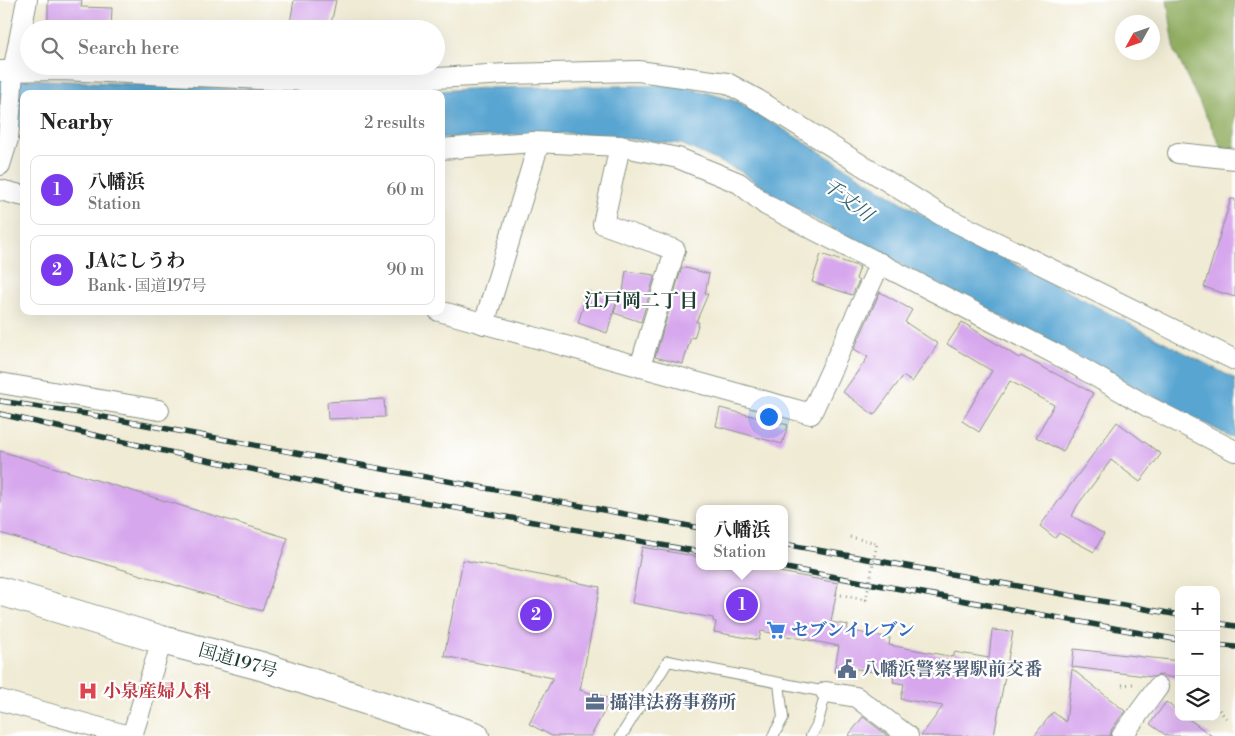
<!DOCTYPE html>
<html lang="en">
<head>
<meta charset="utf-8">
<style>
  body { margin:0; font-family:"Libre Bodoni","Noto Serif JP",serif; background:#f6f6f6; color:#222 }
  .controls { position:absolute; right:15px; bottom:15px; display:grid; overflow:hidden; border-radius:10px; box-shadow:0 5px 20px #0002 }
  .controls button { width:45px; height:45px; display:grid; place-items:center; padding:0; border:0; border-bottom:1px solid #e0e0e0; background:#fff; color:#222; font:25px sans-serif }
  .compass { position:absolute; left:1115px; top:15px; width:45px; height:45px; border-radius:50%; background:#fff; box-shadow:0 5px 20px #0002; rotate:230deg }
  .you { position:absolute; left:768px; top:416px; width:18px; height:18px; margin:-12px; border:4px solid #fff; border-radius:50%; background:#1a73e8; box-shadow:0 0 0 8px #1a73e833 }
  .badge { display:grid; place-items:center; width:32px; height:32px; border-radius:50%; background:#7c3aed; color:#fff; font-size:16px; font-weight:700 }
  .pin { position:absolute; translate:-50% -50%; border:2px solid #fff; box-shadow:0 1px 5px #0006 }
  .popup { position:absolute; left:696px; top:505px; width:92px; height:65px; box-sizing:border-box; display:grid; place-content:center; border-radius:10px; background:#fff; filter:drop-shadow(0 1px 4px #0005); font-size:16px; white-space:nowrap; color:#767676 }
  .popup b { font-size:19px; color:#222 }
  .popup::after { content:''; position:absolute; left:50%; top:100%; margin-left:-10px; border:10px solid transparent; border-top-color:#fff }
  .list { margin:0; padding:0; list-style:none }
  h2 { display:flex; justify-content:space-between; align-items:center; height:65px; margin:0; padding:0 20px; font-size:21px }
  h2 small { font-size:16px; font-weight:400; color:#767676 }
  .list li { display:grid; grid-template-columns:32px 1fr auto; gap:15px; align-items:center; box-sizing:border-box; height:70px; margin:0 10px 10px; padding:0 10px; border:1px solid #e0e0e0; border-radius:10px }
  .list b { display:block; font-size:19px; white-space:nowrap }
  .list p { margin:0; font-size:16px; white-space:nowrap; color:#767676 }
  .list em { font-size:16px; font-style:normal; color:#767676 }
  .icon { flex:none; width:28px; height:28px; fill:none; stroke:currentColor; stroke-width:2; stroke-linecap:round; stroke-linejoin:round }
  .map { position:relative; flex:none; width:1235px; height:736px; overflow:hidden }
  .search { position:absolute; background:#fff; box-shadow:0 5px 20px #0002; left:20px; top:20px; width:425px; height:55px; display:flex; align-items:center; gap:12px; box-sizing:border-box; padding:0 18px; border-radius:28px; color:#767676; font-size:19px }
  .panel { position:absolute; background:#fff; box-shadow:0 5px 20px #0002; left:20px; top:90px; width:425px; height:225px; border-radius:10px }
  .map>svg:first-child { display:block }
  .forest { fill:#8daa5c; stroke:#567448 }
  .water { fill:#58a5d1; stroke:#3c7182 }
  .building { fill:#d7a7ed }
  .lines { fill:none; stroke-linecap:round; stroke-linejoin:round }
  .service-casing { stroke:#889484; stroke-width:12 }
  .minor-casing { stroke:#889484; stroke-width:22 }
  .trunk-casing { stroke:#889484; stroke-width:30 }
  .path { stroke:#889484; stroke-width:3; stroke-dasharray:1 4; stroke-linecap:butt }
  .service { stroke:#fff; stroke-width:10 }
  .minor { stroke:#fff; stroke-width:20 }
  .trunk { stroke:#fff; stroke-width:28 }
  .rail-casing { stroke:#1f3d34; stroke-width:5.5 }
  .rail { stroke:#fff; stroke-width:4; stroke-dasharray:11; stroke-linecap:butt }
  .path-bridge { stroke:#889484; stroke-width:3; stroke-dasharray:1 4; stroke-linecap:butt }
  .labels { text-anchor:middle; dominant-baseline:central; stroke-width:4.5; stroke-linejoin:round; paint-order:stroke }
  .shop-label { font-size:18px; font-weight:bold; fill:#366cbe; stroke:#fff; text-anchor:start }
  .street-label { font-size:18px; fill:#1f3d34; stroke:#fff }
  .service-label { font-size:18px; font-weight:bold; fill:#4e5e75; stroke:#fff; text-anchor:start }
  .health-label { font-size:18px; font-weight:bold; fill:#be3a42; stroke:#fff; text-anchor:start }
  .water-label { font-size:19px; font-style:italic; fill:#33616b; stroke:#fff }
  .neighbourhood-label { font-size:19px; font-weight:bold; fill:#1f3d34; stroke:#fff }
</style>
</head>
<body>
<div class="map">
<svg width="1235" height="736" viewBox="0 0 1235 736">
  <rect width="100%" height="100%" fill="#fff"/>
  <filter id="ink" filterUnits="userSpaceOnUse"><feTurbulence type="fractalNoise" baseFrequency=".02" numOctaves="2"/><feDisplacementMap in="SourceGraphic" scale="10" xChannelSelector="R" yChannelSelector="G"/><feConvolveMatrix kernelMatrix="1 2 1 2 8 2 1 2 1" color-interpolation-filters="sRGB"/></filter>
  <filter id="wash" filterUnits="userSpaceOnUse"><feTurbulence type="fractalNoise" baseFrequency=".0096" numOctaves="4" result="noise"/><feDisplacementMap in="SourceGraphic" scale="20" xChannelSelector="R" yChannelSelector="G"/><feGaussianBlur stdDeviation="1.12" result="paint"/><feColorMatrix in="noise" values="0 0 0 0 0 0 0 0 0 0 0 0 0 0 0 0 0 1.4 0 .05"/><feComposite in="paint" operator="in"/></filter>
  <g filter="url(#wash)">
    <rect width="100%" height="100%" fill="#f0ebd4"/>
    <path class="forest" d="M 1167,0 L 1235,0 L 1235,148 L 1223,151 L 1175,52 Z"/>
    <g class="water">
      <path d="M 0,78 L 354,94 L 24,94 L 24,129 L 0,128 Z"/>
      <path d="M 680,85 L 739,102 L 929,219 L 1235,379 L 1235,439 L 833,229 L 772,196 L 742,172 L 681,144 L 570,133 L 441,138 L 441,94 L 387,94 L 485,88 Z"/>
    </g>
    <g id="blocks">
      <g class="building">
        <path d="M 48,0 L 82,0 L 81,7 L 112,8 L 111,29 L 48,29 Z"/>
        <path d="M 294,0 L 336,0 L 330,29 L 289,29 Z"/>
        <path d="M 1231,199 L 1235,199 L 1235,297 L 1204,287 Z"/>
        <path d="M 821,254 L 860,267 L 856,279 L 859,281 L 852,295 L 812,282 Z"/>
        <path d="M 682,267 L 709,274 L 705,294 L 708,294 L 696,322 L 699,322 L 694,338 L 691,337 L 683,364 L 655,357 Z"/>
        <path d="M 626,271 L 655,275 L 641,322 L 614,313 L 619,297 L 622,298 Z"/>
        <path d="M 588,291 L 617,300 L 607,333 L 578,323 Z"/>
        <path d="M 880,292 L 912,310 L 905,322 L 938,344 L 912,382 L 903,376 L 874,415 L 843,392 L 868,357 L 854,349 Z"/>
        <path d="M 962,322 L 1019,358 L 1021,356 L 1093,393 L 1063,452 L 1036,437 L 1054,405 L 1010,381 L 979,432 L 962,421 L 992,371 L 947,344 Z"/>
        <path d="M 384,399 L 385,417 L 328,419 L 327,402 Z"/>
        <path d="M 720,408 L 788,425 L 782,444 L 716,426 Z"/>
        <path d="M 1117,422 L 1161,454 L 1140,482 L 1111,460 L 1077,506 L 1072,516 L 1104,534 L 1094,552 L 1059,533 L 1055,538 L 1040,526 Z"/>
        <path d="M 0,451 L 288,538 L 262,611 L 0,533 Z"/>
        <path d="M 642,547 L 700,557 L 700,566 L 748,566 L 838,583 L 831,622 L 848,625 L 847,630 L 890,638 L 889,645 L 954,657 L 954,652 L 989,658 L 992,630 L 1013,632 L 994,736 L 921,736 L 943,706 L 901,699 L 904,684 L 893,682 L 894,676 L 852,668 L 851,675 L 834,672 L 839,646 L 761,631 L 759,640 L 714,632 L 716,622 L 713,621 L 713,618 L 632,603 Z"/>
        <path d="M 463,560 L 600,587 L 580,690 L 611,699 L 591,736 L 552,736 L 529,724 L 553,678 L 444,656 Z"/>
        <path d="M 1074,649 L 1179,661 L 1179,679 L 1160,675 L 1153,677 L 1072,667 Z"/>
        <path d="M 1072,669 L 1125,711 L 1112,729 L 1110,736 L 1034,736 L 1053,712 L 1066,722 Z"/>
        <path d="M 1166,702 L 1179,712 L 1179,717 L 1186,717 L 1212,736 L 1167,736 L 1150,724 Z"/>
        <path d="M 863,717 L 884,733 L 888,736 L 848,736 Z"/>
      </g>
    </g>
  </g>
  <g filter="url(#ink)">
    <use href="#blocks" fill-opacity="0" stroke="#889484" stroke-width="1"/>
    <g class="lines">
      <g class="service-casing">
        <g id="service">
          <path d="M 621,736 L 668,661 L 826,692 L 817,725 L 811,736"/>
          <path d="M 773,736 L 783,718 L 779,683"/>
        </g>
      </g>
      <g class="minor-casing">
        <g id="minor">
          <path d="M 0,71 L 61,70 L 350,83 L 506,74 L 638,71 L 727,83 L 758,100 L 941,215 L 1235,360"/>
          <path d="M 620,146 L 603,224 L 675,250 L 640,367"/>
          <path d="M 441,149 L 533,142 L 620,146 L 678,158 L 739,183 L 766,205 L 1069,361 L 1147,406 L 1235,451"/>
          <path d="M 1178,153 L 1235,159"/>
          <path d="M 0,165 L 8,139 L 13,72 L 27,0"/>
          <path d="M 0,190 L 24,196"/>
          <path d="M 439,311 L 811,414 L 880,263"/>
          <path d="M 484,324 L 539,143"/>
          <path d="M 0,383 L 159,410"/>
          <path d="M 826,692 L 856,697 L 908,736"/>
          <path d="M 0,700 L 129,736"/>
          <path d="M 132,736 L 162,640"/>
          <path d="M 1122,736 L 1158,687"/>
        </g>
      </g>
      <g class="trunk-casing">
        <path id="trunk" d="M 0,591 L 162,640 L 261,666 L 475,736"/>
      </g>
      <g class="path">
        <path d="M 850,537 L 877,543"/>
        <path d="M 836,594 L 866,600"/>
        <path d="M 1122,685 L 1134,684"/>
        <path d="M 1216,706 L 1226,718"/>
      </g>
      <use href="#service" class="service"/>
      <use href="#minor" class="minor"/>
      <use href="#trunk" class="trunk"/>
      <g class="rail-casing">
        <g id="rail">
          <path d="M 0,401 L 87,414 L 700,528"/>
          <path d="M 0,414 L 187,456 L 334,486 L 700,552"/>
          <path d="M 784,544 L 1179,615"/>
          <path d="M 775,566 L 1179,640"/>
          <path d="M 1216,623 L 1235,626"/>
          <path d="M 1216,645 L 1235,647"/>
        </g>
      </g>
      <use href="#rail" class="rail"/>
      <path class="path-bridge" d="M 866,600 L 877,543"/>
    </g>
  </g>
  <defs>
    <g id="supermarket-bare" transform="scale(1.5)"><path d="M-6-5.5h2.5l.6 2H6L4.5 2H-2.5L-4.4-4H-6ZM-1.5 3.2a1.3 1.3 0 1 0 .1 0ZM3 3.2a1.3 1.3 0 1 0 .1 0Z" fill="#3f7fe0" stroke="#fff" stroke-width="2.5" paint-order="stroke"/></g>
    <g id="civic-bare" transform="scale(1.5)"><path d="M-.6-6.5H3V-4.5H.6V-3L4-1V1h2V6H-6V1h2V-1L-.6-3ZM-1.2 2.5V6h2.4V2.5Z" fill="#5c6f8a" stroke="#fff" stroke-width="2.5" paint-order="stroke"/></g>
    <g id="hospital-bare" transform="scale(1.5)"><path d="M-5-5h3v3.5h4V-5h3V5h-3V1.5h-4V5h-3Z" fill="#e0444e" stroke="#fff" stroke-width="2.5" paint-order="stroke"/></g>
    <g id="office-bare" transform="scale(1.5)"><path d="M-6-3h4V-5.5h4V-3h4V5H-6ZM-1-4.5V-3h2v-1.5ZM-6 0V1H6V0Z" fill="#5c6f8a" stroke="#fff" stroke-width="2.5" paint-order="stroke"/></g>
  </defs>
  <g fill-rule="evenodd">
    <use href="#supermarket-bare" x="776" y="630"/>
    <use href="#civic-bare" x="847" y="669"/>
    <use href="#hospital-bare" x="88" y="691"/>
    <use href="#office-bare" x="595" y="702"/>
  </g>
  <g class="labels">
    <g class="shop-label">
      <text x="791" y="630">セブンイレブン</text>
    </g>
    <g class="street-label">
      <text transform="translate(238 661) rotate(16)">国道197号</text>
    </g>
    <g class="service-label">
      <text x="862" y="669">八幡浜警察署駅前交番</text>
      <text x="610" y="702">攝津法務事務所</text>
    </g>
    <g class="health-label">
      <text x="103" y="691">小泉産婦人科</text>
    </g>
    <g class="water-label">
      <text transform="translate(848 200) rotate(38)">千丈川</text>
    </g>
    <g class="neighbourhood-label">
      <text x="641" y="301">江戸岡二丁目</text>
    </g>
  </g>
</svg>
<div class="controls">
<button>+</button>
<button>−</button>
<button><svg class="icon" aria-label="layers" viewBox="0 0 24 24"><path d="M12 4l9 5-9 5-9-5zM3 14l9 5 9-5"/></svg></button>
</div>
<svg class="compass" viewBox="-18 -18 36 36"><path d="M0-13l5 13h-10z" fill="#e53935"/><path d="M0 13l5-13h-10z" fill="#767676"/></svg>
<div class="you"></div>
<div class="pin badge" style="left:742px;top:605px">1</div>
<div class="popup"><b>八幡浜</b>Station</div>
<div class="pin badge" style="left:536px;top:615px">2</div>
<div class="search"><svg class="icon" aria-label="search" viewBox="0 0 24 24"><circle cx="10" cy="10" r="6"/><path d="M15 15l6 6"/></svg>Search here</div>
<section class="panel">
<h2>Nearby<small>2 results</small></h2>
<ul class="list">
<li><span class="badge">1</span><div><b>八幡浜</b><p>Station</p></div><em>60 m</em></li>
<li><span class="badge">2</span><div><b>JAにしうわ</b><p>Bank · 国道197号</p></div><em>90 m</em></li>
</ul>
</section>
</div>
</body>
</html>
